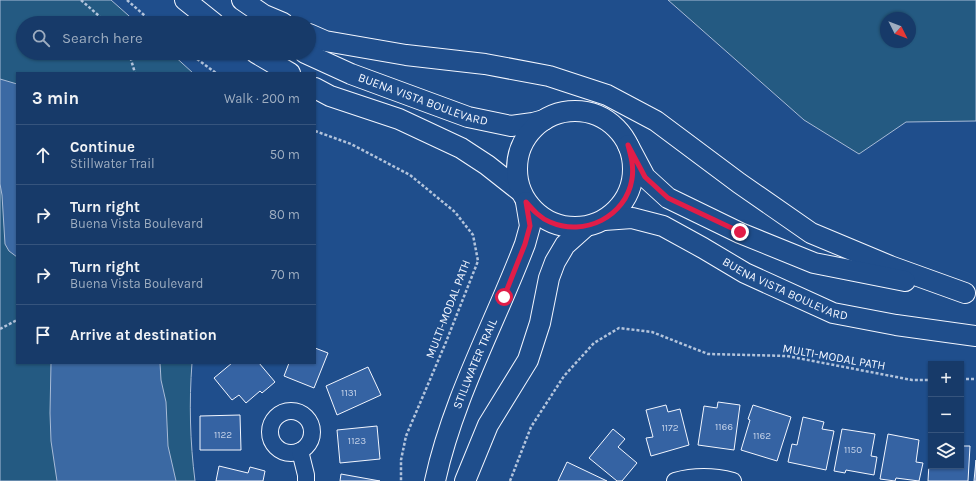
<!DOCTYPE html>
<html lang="en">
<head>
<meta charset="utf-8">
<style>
  body { margin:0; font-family:Karla,sans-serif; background:#244571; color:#f1f3f6 }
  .controls { position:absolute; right:12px; bottom:12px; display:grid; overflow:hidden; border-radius:0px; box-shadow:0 1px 3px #0004 }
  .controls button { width:36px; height:36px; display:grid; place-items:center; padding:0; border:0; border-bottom:1px solid #36547d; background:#173a69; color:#f1f3f6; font:20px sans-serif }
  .compass { position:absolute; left:880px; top:12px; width:36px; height:36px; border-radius:50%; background:#173a69; box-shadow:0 1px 3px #0004; rotate:132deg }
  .stop { position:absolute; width:12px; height:12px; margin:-9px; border:3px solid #e11d48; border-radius:50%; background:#fff }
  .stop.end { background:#e11d48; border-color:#fff; box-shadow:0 1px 4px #0008 }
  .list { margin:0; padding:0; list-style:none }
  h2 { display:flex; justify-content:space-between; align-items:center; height:52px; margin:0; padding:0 16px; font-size:17px }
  h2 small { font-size:13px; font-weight:400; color:#9eadc0 }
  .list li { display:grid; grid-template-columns:26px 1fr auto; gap:12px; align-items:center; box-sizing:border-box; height:60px; padding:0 16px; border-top:1px solid #36547d }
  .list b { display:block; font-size:15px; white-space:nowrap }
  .list p { margin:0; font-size:13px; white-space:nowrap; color:#9eadc0 }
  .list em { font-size:13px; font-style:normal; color:#9eadc0 }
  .icon { flex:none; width:22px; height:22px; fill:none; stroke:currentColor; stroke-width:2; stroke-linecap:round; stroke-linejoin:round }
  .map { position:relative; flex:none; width:976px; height:481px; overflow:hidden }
  .search { position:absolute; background:#173a69; box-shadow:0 1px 3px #0004; left:16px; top:16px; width:300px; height:44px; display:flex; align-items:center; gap:10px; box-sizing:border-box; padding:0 14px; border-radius:22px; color:#9eadc0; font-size:15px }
  .panel { position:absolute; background:#173a69; box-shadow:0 1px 3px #0004; left:16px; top:72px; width:300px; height:292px; border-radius:0px }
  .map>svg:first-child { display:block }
  .green { fill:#245a82; stroke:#a8bbd7; fill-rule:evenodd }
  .water { fill:#3b69a3; stroke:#a8bbd7 }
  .building { fill:#3563a3; stroke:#f2f6ff }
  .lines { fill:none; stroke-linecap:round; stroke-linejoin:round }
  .minor-casing { stroke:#f2f6ff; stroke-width:18 }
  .major-casing { stroke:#f2f6ff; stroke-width:22 }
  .path { stroke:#b3c4dc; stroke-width:2.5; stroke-dasharray:3 2; stroke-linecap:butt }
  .minor { stroke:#1f4e8c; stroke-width:16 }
  .major { stroke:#1f4e8c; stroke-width:20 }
  .route { stroke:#e11d48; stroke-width:5 }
  .labels { text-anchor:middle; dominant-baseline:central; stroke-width:3; stroke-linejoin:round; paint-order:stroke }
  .number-label { font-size:10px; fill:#c3d1e8 }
  .street-label { font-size:12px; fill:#f2f6ff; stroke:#1f4e8c }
</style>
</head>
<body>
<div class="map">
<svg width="976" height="481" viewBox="0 0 976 481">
  <rect width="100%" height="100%" fill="#1f4e8c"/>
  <g class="green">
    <path d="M 0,0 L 111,0 L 137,23 L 23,23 L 23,53 L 171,53 L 193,73 L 17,73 L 17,363 L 192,363 C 189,402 190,442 195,481 L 0,481 Z"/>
    <path d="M 668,0 L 976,0 L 976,121 L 906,122 L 859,154 L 804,120 ZM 886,18 L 910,18 L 910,42 L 886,42 Z"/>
  </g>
  <g class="water">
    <path d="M 0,79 L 17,84 L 17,257 L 9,251 L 5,244 L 2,195 L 0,184 Z"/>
    <path d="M 51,363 L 160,363 L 161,380 L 166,402 L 168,446 L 176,481 L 57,481 L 51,441 L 50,413 Z"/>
  </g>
  <g class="building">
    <path d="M 315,348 L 328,353 L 314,388 L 284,376 L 289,363 L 315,363 Z"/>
    <path d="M 232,363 L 259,363 L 275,382 L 262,393 L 260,391 L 246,403 L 239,395 L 232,400 L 214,378 Z"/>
    <path d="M 368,367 L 381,395 L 337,415 L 326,386 Z"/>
    <path d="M 718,402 L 740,405 L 734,450 L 698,445 L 704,406 L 717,408 Z"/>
    <path d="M 666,405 L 668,412 L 680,409 L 689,445 L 651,456 L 646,438 L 653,437 L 646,410 Z"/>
    <path d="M 753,405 L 791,417 L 777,461 L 741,450 L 750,420 L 748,419 Z"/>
    <path d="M 240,415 L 241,450 L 200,450 L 200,416 Z"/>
    <path d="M 803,417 L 824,422 L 822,429 L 834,431 L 826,470 L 788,462 L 792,444 L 797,445 Z"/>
    <path d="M 377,426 L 380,459 L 340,463 L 337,430 Z"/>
    <path d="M 613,429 L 625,439 L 618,447 L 637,463 L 622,481 L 617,481 L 589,458 Z"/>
    <path d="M 842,429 L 875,434 L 871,456 L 877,457 L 874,475 L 846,470 L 845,473 L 834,471 Z"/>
    <path d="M 888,434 L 919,440 L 916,462 L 923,463 L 919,481 L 896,478 L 895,481 L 880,479 Z"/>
    <path d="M 961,446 L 970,446 L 968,481 L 928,481 L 929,463 L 931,464 L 931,466 L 961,466 Z"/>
    <path d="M 976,460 L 976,481 L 974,481 Z"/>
    <path d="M 567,462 L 607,481 L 558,481 Z"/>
    <path d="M 219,466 L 248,473 L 250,467 L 265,471 L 263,481 L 216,481 Z"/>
    <path d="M 341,474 L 380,481 L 340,481 Z"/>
  </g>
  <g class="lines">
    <g class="minor-casing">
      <g id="minor">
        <circle cx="291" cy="432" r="21"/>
        <path d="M 300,451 L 306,475 L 306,481"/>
        <path d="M 675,481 C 693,476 714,476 733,481"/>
      </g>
    </g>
    <g class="major-casing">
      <g id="major">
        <path d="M 185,0 L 214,23"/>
        <path d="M 242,0 L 264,15 L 283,23"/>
        <path d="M 309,34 L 325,41 L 406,55 L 485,64 L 549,76 L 607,95 L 656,121 L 739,183 L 811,233 L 890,266 L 965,293"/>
        <path d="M 256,53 L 290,73"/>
        <path id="s1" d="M 305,53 L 351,74 L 468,117 L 511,126 L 533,123 L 544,120"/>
        <path d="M 315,88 L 330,96 L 399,119 L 461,148 L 487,165 L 520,191"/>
        <circle cx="575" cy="169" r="58"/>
        <path d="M 628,145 L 645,177 L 668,198 L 740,233 L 814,263 L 905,281"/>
        <path id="s2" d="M 604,220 L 632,218 L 663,226 L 703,248 L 745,273 L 833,313 L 896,325 L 976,336"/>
        <path id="s3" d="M 435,481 C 453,398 495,323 525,244 L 530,226 L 526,202"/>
        <path d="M 465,481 L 488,425 L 528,360 L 540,323 L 549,278 L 555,262 L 565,245 L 584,228"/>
      </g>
    </g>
    <g class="path">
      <path d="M 81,0 L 107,23"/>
      <path d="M 127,0 L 153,23"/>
      <path d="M 129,53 L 135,73"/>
      <path d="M 189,53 L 216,73"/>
      <path d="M 315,131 L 351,144 L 410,175 L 455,212 L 473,235 L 478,261 L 446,342 L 406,436 L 401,460 L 401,481"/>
      <path d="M 0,329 L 17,320"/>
      <path d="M 961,379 L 976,379"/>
      <path d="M 510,481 L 531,427 L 564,376 L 594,343 L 619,328 L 652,332 L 708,354 L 787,356 L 912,380 L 931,380"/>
    </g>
    <use href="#minor" class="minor"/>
    <use href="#major" class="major"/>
  </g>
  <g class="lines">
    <path class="route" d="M 504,297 L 525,244 L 530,226 L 526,202 C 533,210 540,218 550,222 C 584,237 626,217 632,179 C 634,167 631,156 628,145 L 645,177 L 668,198 L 740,232"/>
  </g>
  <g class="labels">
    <g class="number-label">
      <text x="349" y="393">1131</text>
      <text x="724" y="427">1166</text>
      <text x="670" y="428">1172</text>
      <text x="223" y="435">1122</text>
      <text x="762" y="436">1162</text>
      <text x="357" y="441">1123</text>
      <text x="853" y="450">1150</text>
    </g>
    <g class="street-label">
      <text stroke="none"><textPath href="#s1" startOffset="127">BUENA VISTA BOULEVARD</textPath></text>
      <text stroke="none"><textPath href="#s2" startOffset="198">BUENA VISTA BOULEVARD</textPath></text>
      <text transform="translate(448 309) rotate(-69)">MULTI-MODAL PATH</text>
      <text transform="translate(834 357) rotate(10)">MULTI-MODAL PATH</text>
      <text stroke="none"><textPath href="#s3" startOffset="124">STILLWATER TRAIL</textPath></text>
    </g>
  </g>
</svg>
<div class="controls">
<button>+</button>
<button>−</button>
<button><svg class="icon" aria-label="layers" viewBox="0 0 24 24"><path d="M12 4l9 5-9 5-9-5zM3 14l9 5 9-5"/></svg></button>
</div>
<svg class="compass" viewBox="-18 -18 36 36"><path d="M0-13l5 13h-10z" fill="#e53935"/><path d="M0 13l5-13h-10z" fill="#9eadc0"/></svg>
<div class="stop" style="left:504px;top:297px"></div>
<div class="stop end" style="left:740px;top:232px"></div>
<div class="search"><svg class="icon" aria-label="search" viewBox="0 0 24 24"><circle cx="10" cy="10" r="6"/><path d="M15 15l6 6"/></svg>Search here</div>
<section class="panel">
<h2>3 min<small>Walk · 200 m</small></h2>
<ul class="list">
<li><svg class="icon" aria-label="ahead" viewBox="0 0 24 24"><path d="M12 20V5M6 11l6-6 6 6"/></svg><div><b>Continue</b><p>Stillwater Trail</p></div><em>50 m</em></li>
<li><svg class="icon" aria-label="right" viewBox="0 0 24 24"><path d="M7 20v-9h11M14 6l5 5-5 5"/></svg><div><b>Turn right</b><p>Buena Vista Boulevard</p></div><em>80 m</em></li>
<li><svg class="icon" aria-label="right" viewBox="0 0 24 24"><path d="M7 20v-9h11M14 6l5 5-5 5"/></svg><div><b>Turn right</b><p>Buena Vista Boulevard</p></div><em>70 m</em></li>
<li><svg class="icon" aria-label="arrive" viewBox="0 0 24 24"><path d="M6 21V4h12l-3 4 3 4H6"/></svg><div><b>Arrive at destination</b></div></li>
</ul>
</section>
</div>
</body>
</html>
